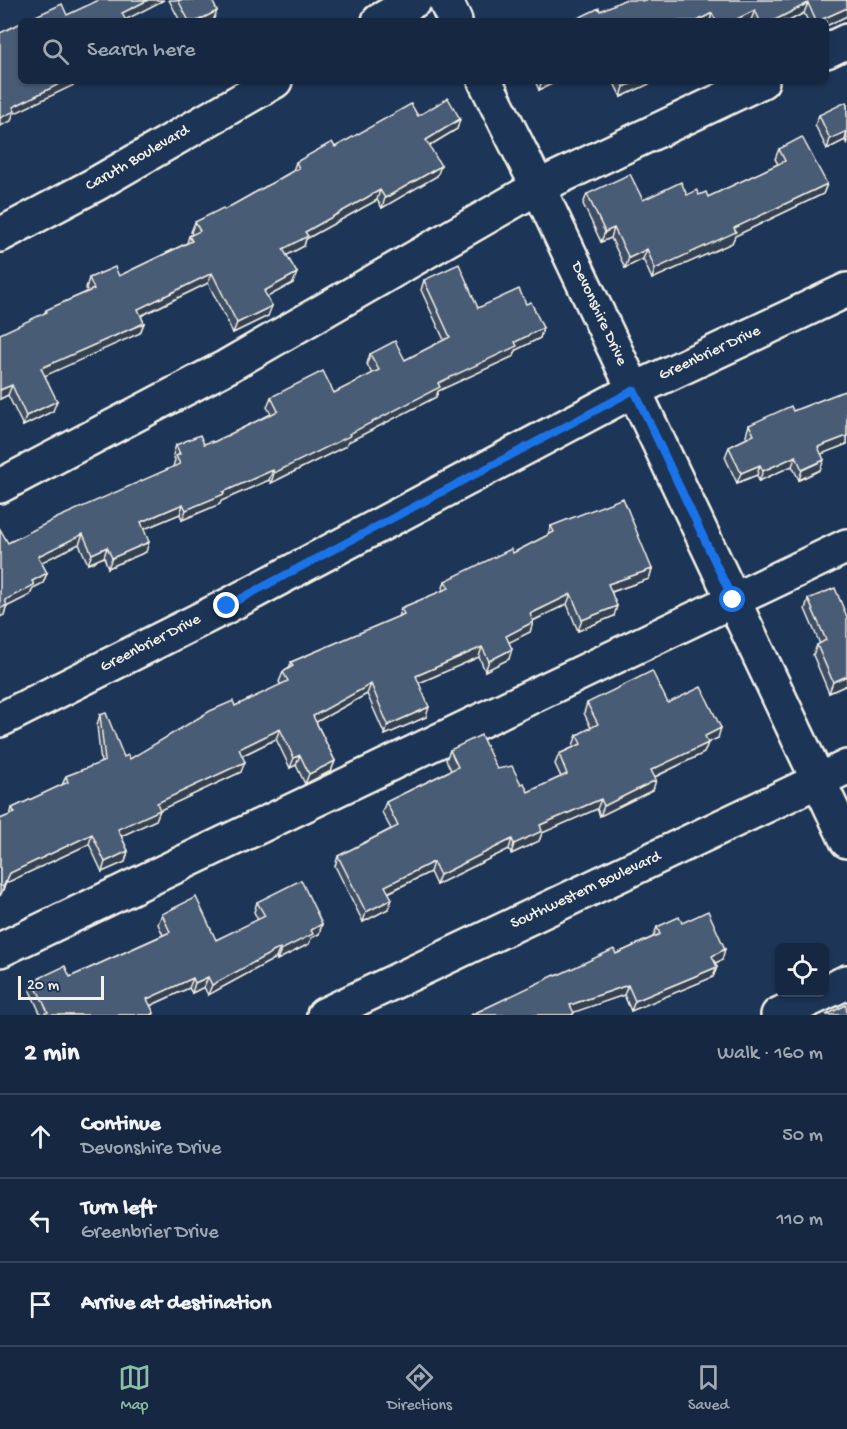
<!DOCTYPE html>
<html lang="en">
<head>
<meta charset="utf-8">
<style>
  body { margin:0; font-family:"Gochi Hand",sans-serif; background:#1f3048; color:#f1f3f6 }
  .controls { position:absolute; right:18px; bottom:18px; display:grid; overflow:hidden; border-radius:9px; box-shadow:0 2px 4px #0004 }
  .controls button { width:54px; height:54px; display:grid; place-items:center; padding:0; border:0; border-bottom:2px solid #35445a; background:#162841; color:#f1f3f6; font:30px sans-serif }
  .scale { position:absolute; left:18px; bottom:15px; width:86px; box-sizing:border-box; padding-left:6px; border:3px solid #f4f1e8; border-top:0; font-size:16px; line-height:21px; white-space:nowrap; color:#f4f1e8; -webkit-text-stroke:4px #1d3557; paint-order:stroke }
  .stop { position:absolute; width:18px; height:18px; margin:-14px; border:4px solid #1a73e8; border-radius:50%; background:#fff }
  .stop.end { background:#1a73e8; border-color:#fff; box-shadow:0 2px 6px #0008 }
  .list { margin:0; padding:0; list-style:none }
  h2 { display:flex; justify-content:space-between; align-items:center; height:78px; margin:0; padding:0 24px; font-size:26px }
  h2 small { font-size:20px; font-weight:400; color:#9ea6b1 }
  .list li { display:grid; grid-template-columns:39px 1fr auto; gap:18px; align-items:center; box-sizing:border-box; height:84px; padding:0 24px; border-top:2px solid #35445a }
  .list b { display:block; font-size:22px; white-space:nowrap }
  .list p { margin:0; font-size:20px; white-space:nowrap; color:#9ea6b1 }
  .list em { font-size:20px; font-style:normal; color:#9ea6b1 }
  .icon { flex:none; width:33px; height:33px; fill:none; stroke:currentColor; stroke-width:2; stroke-linecap:round; stroke-linejoin:round }
  .map { position:relative; flex:none; width:847px; height:1015px; overflow:hidden }
  .search { position:absolute; background:#162841; box-shadow:0 2px 4px #0004; left:18px; right:18px; top:18px; height:66px; display:flex; align-items:center; gap:15px; box-sizing:border-box; padding:0 21px; border-radius:9px; color:#9ea6b1; font-size:22px }
  .sheet { height:330px; background:#162841 }
  nav { display:flex; justify-content:space-around; align-items:center; box-sizing:border-box; height:84px; border-top:2px solid #35445a; background:#162841; font-size:16px; color:#9ea6b1 }
  nav a { display:grid; justify-items:center; gap:3px }
  nav .on { color:#8abfa5 }
  .map>svg:first-child { display:block }
  .lines { fill:none; stroke-linecap:round; stroke-linejoin:round }
  .minor-casing { stroke:#f4f1e8; stroke-width:38 }
  .minor { stroke:#1d3557; stroke-width:33 }
  .wall { fill:#3e4e64; stroke:#f4f1e8; stroke-width:1.5 }
  .shaded-wall { fill:#324051; stroke:#f4f1e8; stroke-width:1.5 }
  .building { fill:#485b74; stroke:#f4f1e8; stroke-width:1.5 }
  .route { stroke:#1a73e8; stroke-width:8 }
  .labels { text-anchor:middle; dominant-baseline:central; stroke-width:5; stroke-linejoin:round; paint-order:stroke }
  .street-label { font-size:16px; fill:#f4f1e8; stroke:#1d3557 }
</style>
</head>
<body>
<div class="map">
<svg width="847" height="1015" viewBox="0 0 847 1015">
  <rect width="100%" height="100%" fill="#1d3557"/>
  <filter id="ink" filterUnits="userSpaceOnUse"><feTurbulence type="fractalNoise" baseFrequency=".0167" numOctaves="2"/><feDisplacementMap in="SourceGraphic" scale="12" xChannelSelector="R" yChannelSelector="G"/><feConvolveMatrix kernelMatrix="1 2 1 2 8 2 1 2 1" color-interpolation-filters="sRGB"/></filter>
  <g filter="url(#ink)">
    <g class="lines">
      <g class="minor-casing">
        <g id="minor">
          <path d="M 445,0 L 455,21"/>
          <path d="M 379,21 L 415,0"/>
          <path d="M 826,51 L 847,41"/>
          <path d="M 485,81 L 538,187 L 847,841"/>
          <path d="M 0,235 L 96,184 L 275,81"/>
          <path d="M 0,486 L 226,367 L 538,187 L 762,81"/>
          <path d="M 0,720 L 227,606 L 634,390 L 847,290"/>
          <path d="M 0,950 L 847,546"/>
          <path d="M 324,1015 L 847,767"/>
          <path d="M 778,1015 L 847,982"/>
        </g>
      </g>
      <use href="#minor" class="minor"/>
    </g>
    <g class="wall">
      <path d="M 169,0 L 212,0 L 213,21 L 180,21 Z"/>
      <path d="M 847,0 L 847,16 L 826,26 L 826,21 L 808,21 L 804,13 L 789,21 L 751,21 L 751,20 L 749,21 L 572,21 L 600,11 L 642,1 Z"/>
      <path d="M 535,81 L 558,81 L 539,90 Z"/>
      <path d="M 613,81 L 650,81 L 649,84 L 621,97 Z"/>
      <path d="M 847,105 L 847,145 L 845,140 L 827,149 L 815,125 L 819,115 Z"/>
      <path d="M 418,116 L 460,119 L 457,129 L 429,146 L 437,176 L 382,208 L 377,200 L 306,239 L 304,246 L 287,255 L 293,283 L 267,297 L 268,316 L 233,333 L 208,283 L 141,316 L 144,323 L 140,333 L 45,375 L 53,411 L 23,426 L 8,395 L 0,399 L 46,310 L 87,292 L 86,288 L 89,278 L 119,276 L 187,243 L 189,236 L 192,234 L 191,232 L 195,222 L 224,210 L 293,171 L 296,162 Z"/>
      <path d="M 779,149 L 827,184 L 823,194 L 735,236 L 732,243 L 652,279 L 643,259 L 625,268 L 611,238 L 601,242 L 583,204 L 587,194 L 643,200 L 687,195 L 699,195 L 708,197 L 778,164 L 775,159 Z"/>
      <path d="M 424,280 L 478,308 L 526,304 L 543,328 L 540,338 L 516,350 L 514,356 L 438,391 L 436,397 L 348,442 L 346,446 L 271,483 L 269,480 L 221,501 L 220,504 L 182,520 L 180,514 L 144,529 L 146,552 L 108,568 L 104,557 L 88,564 L 79,544 L 41,562 L 47,573 L 43,583 L 33,588 L 30,595 L 6,607 L 4,615 L 8,543 L 173,467 L 175,460 L 173,455 L 176,445 L 204,444 L 212,443 L 271,414 L 267,407 L 271,397 L 334,393 L 372,374 L 367,364 L 370,354 L 405,360 L 444,340 L 421,290 Z"/>
      <path d="M 847,390 L 847,444 L 821,454 L 820,470 L 799,480 L 792,466 L 759,481 L 757,475 L 737,483 L 725,457 L 729,447 L 747,438 L 746,435 L 749,425 L 793,411 Z"/>
      <path d="M 551,526 L 652,569 L 649,579 L 612,592 L 614,616 L 578,631 L 567,604 L 533,621 L 530,632 L 509,642 L 509,659 L 485,671 L 479,657 L 419,683 L 426,717 L 385,735 L 367,694 L 316,722 L 335,761 L 331,771 L 305,784 L 296,765 L 290,768 L 276,739 L 242,756 L 241,772 L 160,810 L 156,820 L 121,836 L 128,851 L 125,862 L 102,872 L 89,844 L 6,883 L 0,896 L 0,819 L 10,815 L 12,808 L 62,785 L 66,776 L 101,763 L 97,725 L 100,715 L 124,757 L 130,759 L 235,706 L 281,685 L 279,682 L 283,672 L 289,668 L 291,662 L 398,617 L 401,608 L 442,591 L 445,581 L 513,553 L 548,535 Z"/>
      <path d="M 808,599 L 847,685 L 829,693 L 813,655 L 817,645 L 820,644 L 805,609 Z"/>
      <path d="M 587,703 L 668,703 L 718,738 L 708,742 L 704,753 L 655,777 L 653,790 L 600,816 L 597,809 L 542,833 L 539,841 L 511,854 L 509,849 L 436,885 L 430,872 L 388,893 L 392,899 L 388,909 L 363,922 L 335,866 L 338,856 L 391,829 L 382,812 L 386,802 L 451,770 L 446,760 L 450,750 L 497,769 L 521,784 L 528,792 L 561,777 L 555,764 L 559,754 L 574,747 L 573,745 L 577,735 L 591,728 L 584,713 Z"/>
      <path d="M 257,902 L 322,924 L 319,934 L 311,938 L 309,944 L 277,960 L 276,958 L 208,995 L 204,987 L 192,993 L 189,988 L 150,1006 L 154,1013 L 153,1015 L 41,1015 L 30,991 L 33,981 L 70,977 L 163,935 L 158,924 L 162,914 L 216,940 L 258,920 L 254,912 Z"/>
      <path d="M 682,923 L 722,960 L 715,963 L 717,967 L 713,977 L 631,1011 L 624,995 L 573,1012 L 573,1015 L 471,1015 L 556,976 L 616,954 L 653,937 L 657,927 Z"/>
    </g>
    <g class="shaded-wall">
      <path d="M 148,0 L 164,0 L 123,21 L 122,13 Z"/>
      <path d="M 808,3 L 804,13 L 789,21 L 773,21 Z"/>
      <path d="M 847,8 L 847,16 L 826,26 L 826,21 L 818,21 Z"/>
      <path d="M 755,10 L 751,20 L 749,21 L 733,21 Z"/>
      <path d="M 217,11 L 213,21 L 197,21 Z"/>
      <path d="M 712,13 L 710,21 L 697,21 Z"/>
      <path d="M 65,81 L 82,81 L 13,114 L 11,121 L 0,126 L 0,118 L 13,107 Z"/>
      <path d="M 542,81 L 558,81 L 539,90 Z"/>
      <path d="M 637,81 L 650,81 L 649,84 L 621,97 L 624,87 Z"/>
      <path d="M 460,119 L 457,129 L 422,150 L 426,140 Z"/>
      <path d="M 847,131 L 845,140 L 827,149 L 830,139 Z"/>
      <path d="M 441,166 L 437,176 L 382,208 L 385,198 Z"/>
      <path d="M 827,184 L 823,194 L 735,236 L 732,243 L 652,279 L 655,269 L 734,228 Z"/>
      <path d="M 380,190 L 377,200 L 306,239 L 304,246 L 280,259 L 283,249 L 305,232 Z"/>
      <path d="M 614,228 L 611,238 L 601,242 L 605,232 Z"/>
      <path d="M 647,249 L 643,259 L 625,268 L 629,258 Z"/>
      <path d="M 212,273 L 208,283 L 134,319 L 138,309 Z"/>
      <path d="M 297,273 L 293,283 L 260,301 L 264,291 Z"/>
      <path d="M 272,306 L 268,316 L 233,333 L 237,323 Z"/>
      <path d="M 144,323 L 140,333 L 38,379 L 41,368 Z"/>
      <path d="M 543,328 L 540,338 L 516,350 L 514,356 L 438,391 L 436,397 L 348,442 L 346,446 L 271,483 L 274,473 L 349,434 L 438,383 L 515,342 Z"/>
      <path d="M 12,385 L 8,395 L 0,399 L 0,390 Z"/>
      <path d="M 57,401 L 53,411 L 23,426 L 26,416 Z"/>
      <path d="M 847,436 L 847,444 L 814,457 L 818,447 Z"/>
      <path d="M 796,456 L 792,466 L 759,481 L 763,471 Z"/>
      <path d="M 824,460 L 820,470 L 799,480 L 802,470 Z"/>
      <path d="M 760,465 L 757,475 L 737,483 L 741,473 Z"/>
      <path d="M 273,470 L 269,480 L 221,501 L 220,504 L 182,520 L 186,510 L 223,492 Z"/>
      <path d="M 183,504 L 180,514 L 137,532 L 141,522 Z"/>
      <path d="M 83,534 L 79,544 L 34,566 L 38,556 Z"/>
      <path d="M 149,542 L 146,552 L 108,568 L 112,558 Z"/>
      <path d="M 107,547 L 104,557 L 88,564 L 92,554 Z"/>
      <path d="M 652,569 L 649,579 L 605,594 L 608,584 Z"/>
      <path d="M 47,573 L 43,583 L 33,588 L 30,595 L 6,607 L 4,615 L 0,617 L 0,609 L 5,600 L 32,581 Z"/>
      <path d="M 571,594 L 567,604 L 526,624 L 530,614 Z"/>
      <path d="M 617,606 L 614,616 L 578,631 L 582,620 Z"/>
      <path d="M 533,622 L 530,632 L 502,646 L 506,636 Z"/>
      <path d="M 482,647 L 479,657 L 412,686 L 416,676 Z"/>
      <path d="M 512,649 L 509,659 L 485,671 L 489,661 Z"/>
      <path d="M 847,676 L 847,685 L 829,693 L 833,682 Z"/>
      <path d="M 371,684 L 367,694 L 309,726 L 313,716 Z"/>
      <path d="M 429,707 L 426,717 L 385,735 L 388,725 Z"/>
      <path d="M 721,728 L 718,738 L 701,746 L 705,736 Z"/>
      <path d="M 280,729 L 276,739 L 235,759 L 239,749 Z"/>
      <path d="M 708,743 L 704,753 L 648,780 L 651,770 Z"/>
      <path d="M 300,755 L 296,765 L 290,768 L 294,758 Z"/>
      <path d="M 335,761 L 331,771 L 305,784 L 309,774 Z"/>
      <path d="M 245,762 L 241,772 L 160,810 L 156,820 L 115,839 L 118,829 L 157,803 Z"/>
      <path d="M 656,780 L 653,790 L 600,816 L 604,806 Z"/>
      <path d="M 601,799 L 597,809 L 542,833 L 539,841 L 511,854 L 514,844 L 540,825 Z"/>
      <path d="M 92,834 L 89,844 L 6,883 L 0,896 L 10,873 Z"/>
      <path d="M 512,839 L 509,849 L 436,885 L 440,875 Z"/>
      <path d="M 128,851 L 125,862 L 102,872 L 105,862 Z"/>
      <path d="M 433,862 L 430,872 L 381,896 L 385,886 Z"/>
      <path d="M 392,899 L 388,909 L 363,922 L 366,912 Z"/>
      <path d="M 322,924 L 319,934 L 311,938 L 309,944 L 277,960 L 281,950 L 311,930 Z"/>
      <path d="M 280,948 L 276,958 L 208,995 L 212,985 Z"/>
      <path d="M 725,949 L 722,960 L 708,966 L 712,956 Z"/>
      <path d="M 717,967 L 713,977 L 631,1011 L 635,1001 Z"/>
      <path d="M 208,977 L 204,987 L 192,993 L 195,983 Z"/>
      <path d="M 193,978 L 189,988 L 143,1009 L 147,999 Z"/>
      <path d="M 628,985 L 624,995 L 566,1015 L 570,1005 Z"/>
    </g>
    <g class="building">
      <path d="M 99,0 L 148,0 L 122,13 L 126,21 L 25,21 L 62,4 L 67,15 Z"/>
      <path d="M 178,0 L 212,0 L 217,11 L 197,21 L 189,21 Z"/>
      <path d="M 624,0 L 641,0 L 642,1 L 645,0 L 847,0 L 847,8 L 818,21 L 816,21 L 808,3 L 773,21 L 760,21 L 755,10 L 733,21 L 716,21 L 712,13 L 697,21 L 572,21 L 599,8 L 600,11 Z"/>
      <path d="M 21,23 L 21,81 L 65,81 L 13,107 L 15,111 L 0,118 L 0,33 Z"/>
      <path d="M 622,81 L 637,81 L 624,87 Z"/>
      <path d="M 448,98 L 460,119 L 426,140 L 441,166 L 385,198 L 380,190 L 305,232 L 308,236 L 283,249 L 297,273 L 264,291 L 272,306 L 237,323 L 212,273 L 138,309 L 144,323 L 41,368 L 57,401 L 26,416 L 12,385 L 0,390 L 0,334 L 47,312 L 46,310 L 94,289 L 89,278 L 115,267 L 119,276 L 192,241 L 189,236 L 200,231 L 195,222 L 223,208 L 224,210 L 299,168 L 296,162 L 332,142 L 335,147 L 411,104 L 418,116 Z"/>
      <path d="M 846,102 L 847,105 L 847,131 L 830,139 L 819,115 Z"/>
      <path d="M 802,137 L 827,184 L 734,228 L 736,232 L 655,269 L 647,249 L 629,258 L 614,228 L 605,232 L 587,194 L 630,174 L 643,200 L 681,182 L 687,195 L 697,190 L 699,195 L 706,192 L 708,197 L 785,161 L 779,149 Z"/>
      <path d="M 459,264 L 478,308 L 519,289 L 526,304 L 531,302 L 543,328 L 515,342 L 517,346 L 438,383 L 440,387 L 349,434 L 350,436 L 274,473 L 273,470 L 223,492 L 224,494 L 186,510 L 183,504 L 141,522 L 149,542 L 112,558 L 107,547 L 92,554 L 83,534 L 38,556 L 47,573 L 32,581 L 34,585 L 5,600 L 7,605 L 0,609 L 0,529 L 8,543 L 57,518 L 180,464 L 176,456 L 180,454 L 176,445 L 200,435 L 204,444 L 212,441 L 212,443 L 278,411 L 271,397 L 323,371 L 334,393 L 379,370 L 370,354 L 395,341 L 405,360 L 450,337 L 424,280 Z"/>
      <path d="M 847,390 L 847,436 L 818,447 L 824,460 L 802,470 L 796,456 L 763,471 L 760,465 L 741,473 L 729,447 L 754,435 L 749,425 L 791,406 L 793,411 Z"/>
      <path d="M 623,498 L 652,569 L 608,584 L 617,606 L 582,620 L 571,594 L 530,614 L 533,622 L 506,636 L 512,649 L 489,661 L 482,647 L 416,676 L 429,707 L 388,725 L 371,684 L 313,716 L 335,761 L 309,774 L 300,755 L 294,758 L 280,729 L 239,749 L 245,762 L 157,803 L 160,810 L 118,829 L 128,851 L 105,862 L 92,834 L 10,873 L 3,887 L 0,885 L 0,819 L 15,813 L 12,808 L 68,782 L 66,776 L 105,761 L 100,715 L 106,713 L 124,757 L 128,755 L 130,759 L 210,711 L 233,701 L 235,706 L 288,681 L 283,672 L 293,666 L 291,662 L 404,614 L 401,608 L 449,588 L 445,581 L 511,549 L 513,553 L 554,532 L 551,526 Z"/>
      <path d="M 835,588 L 847,617 L 847,676 L 833,682 L 817,645 L 826,640 L 808,599 Z"/>
      <path d="M 652,671 L 668,703 L 701,687 L 721,728 L 705,736 L 708,743 L 651,770 L 656,780 L 604,806 L 601,799 L 540,825 L 542,831 L 514,844 L 512,839 L 440,875 L 433,862 L 385,886 L 392,899 L 366,912 L 338,856 L 398,826 L 386,802 L 458,767 L 450,750 L 481,735 L 497,769 L 512,766 L 521,784 L 524,783 L 528,792 L 567,774 L 559,754 L 581,744 L 577,735 L 598,724 L 587,703 Z"/>
      <path d="M 301,880 L 322,924 L 311,930 L 313,934 L 281,950 L 280,948 L 212,985 L 208,977 L 195,983 L 193,978 L 147,999 L 154,1013 L 150,1015 L 41,1015 L 48,1012 L 33,981 L 65,966 L 70,977 L 170,932 L 162,914 L 196,897 L 216,940 L 265,916 L 257,902 Z"/>
      <path d="M 708,911 L 725,949 L 712,956 L 717,967 L 635,1001 L 628,985 L 570,1005 L 574,1013 L 571,1015 L 471,1015 L 555,975 L 556,976 L 614,949 L 616,954 L 660,934 L 657,927 L 679,917 L 682,923 Z"/>
      <path d="M 846,1005 L 847,1015 L 826,1015 Z"/>
    </g>
  </g>
  <g class="lines" filter="url(#ink)">
    <path class="route" d="M 227,606 L 634,390 L 733,600"/>
  </g>
  <g class="labels">
    <g class="street-label">
      <text transform="translate(138 159) rotate(-30)">Caruth Boulevard</text>
      <text transform="translate(598 314) rotate(65)">Devonshire Drive</text>
      <text transform="translate(710 354) rotate(-25)">Greenbrier Drive</text>
      <text transform="translate(151 644) rotate(-27)">Greenbrier Drive</text>
      <text transform="translate(586 891) rotate(-25)">Southwestern Boulevard</text>
    </g>
  </g>
</svg>
<div class="controls">
<button><svg class="icon" aria-label="locate" viewBox="0 0 24 24"><circle cx="12" cy="12" r="6"/><path d="M12 2v4M12 18v4M2 12h4M18 12h4"/></svg></button>
</div>
<div class="scale">20 m</div>
<div class="stop" style="left:733px;top:600px"></div>
<div class="stop end" style="left:227px;top:606px"></div>
<div class="search"><svg class="icon" aria-label="search" viewBox="0 0 24 24"><circle cx="10" cy="10" r="6"/><path d="M15 15l6 6"/></svg>Search here</div>
</div>
<section class="sheet">
<h2>2 min<small>Walk · 160 m</small></h2>
<ul class="list">
<li><svg class="icon" aria-label="ahead" viewBox="0 0 24 24"><path d="M12 20V5M6 11l6-6 6 6"/></svg><div><b>Continue</b><p>Devonshire Drive</p></div><em>50 m</em></li>
<li><svg class="icon" aria-label="left" viewBox="0 0 24 24"><path d="M17 20v-9H6M10 6l-5 5 5 5"/></svg><div><b>Turn left</b><p>Greenbrier Drive</p></div><em>110 m</em></li>
<li><svg class="icon" aria-label="arrive" viewBox="0 0 24 24"><path d="M6 21V4h12l-3 4 3 4H6"/></svg><div><b>Arrive at destination</b></div></li>
</ul>
</section>
<nav>
<a class="on"><svg class="icon" aria-label="map" viewBox="0 0 24 24"><path d="M3 6l6-2 6 2 6-2v14l-6 2-6-2-6 2zM9 4v14M15 6v14"/></svg>Map</a>
<a><svg class="icon" aria-label="directions" viewBox="0 0 24 24"><path d="M12 3l9 9-9 9-9-9zM9 14v-3h6M13 9l2 2-2 2"/></svg>Directions</a>
<a><svg class="icon" aria-label="saved" viewBox="0 0 24 24"><path d="M7 4h10v16l-5-4-5 4z"/></svg>Saved</a>
</nav>
</body>
</html>
